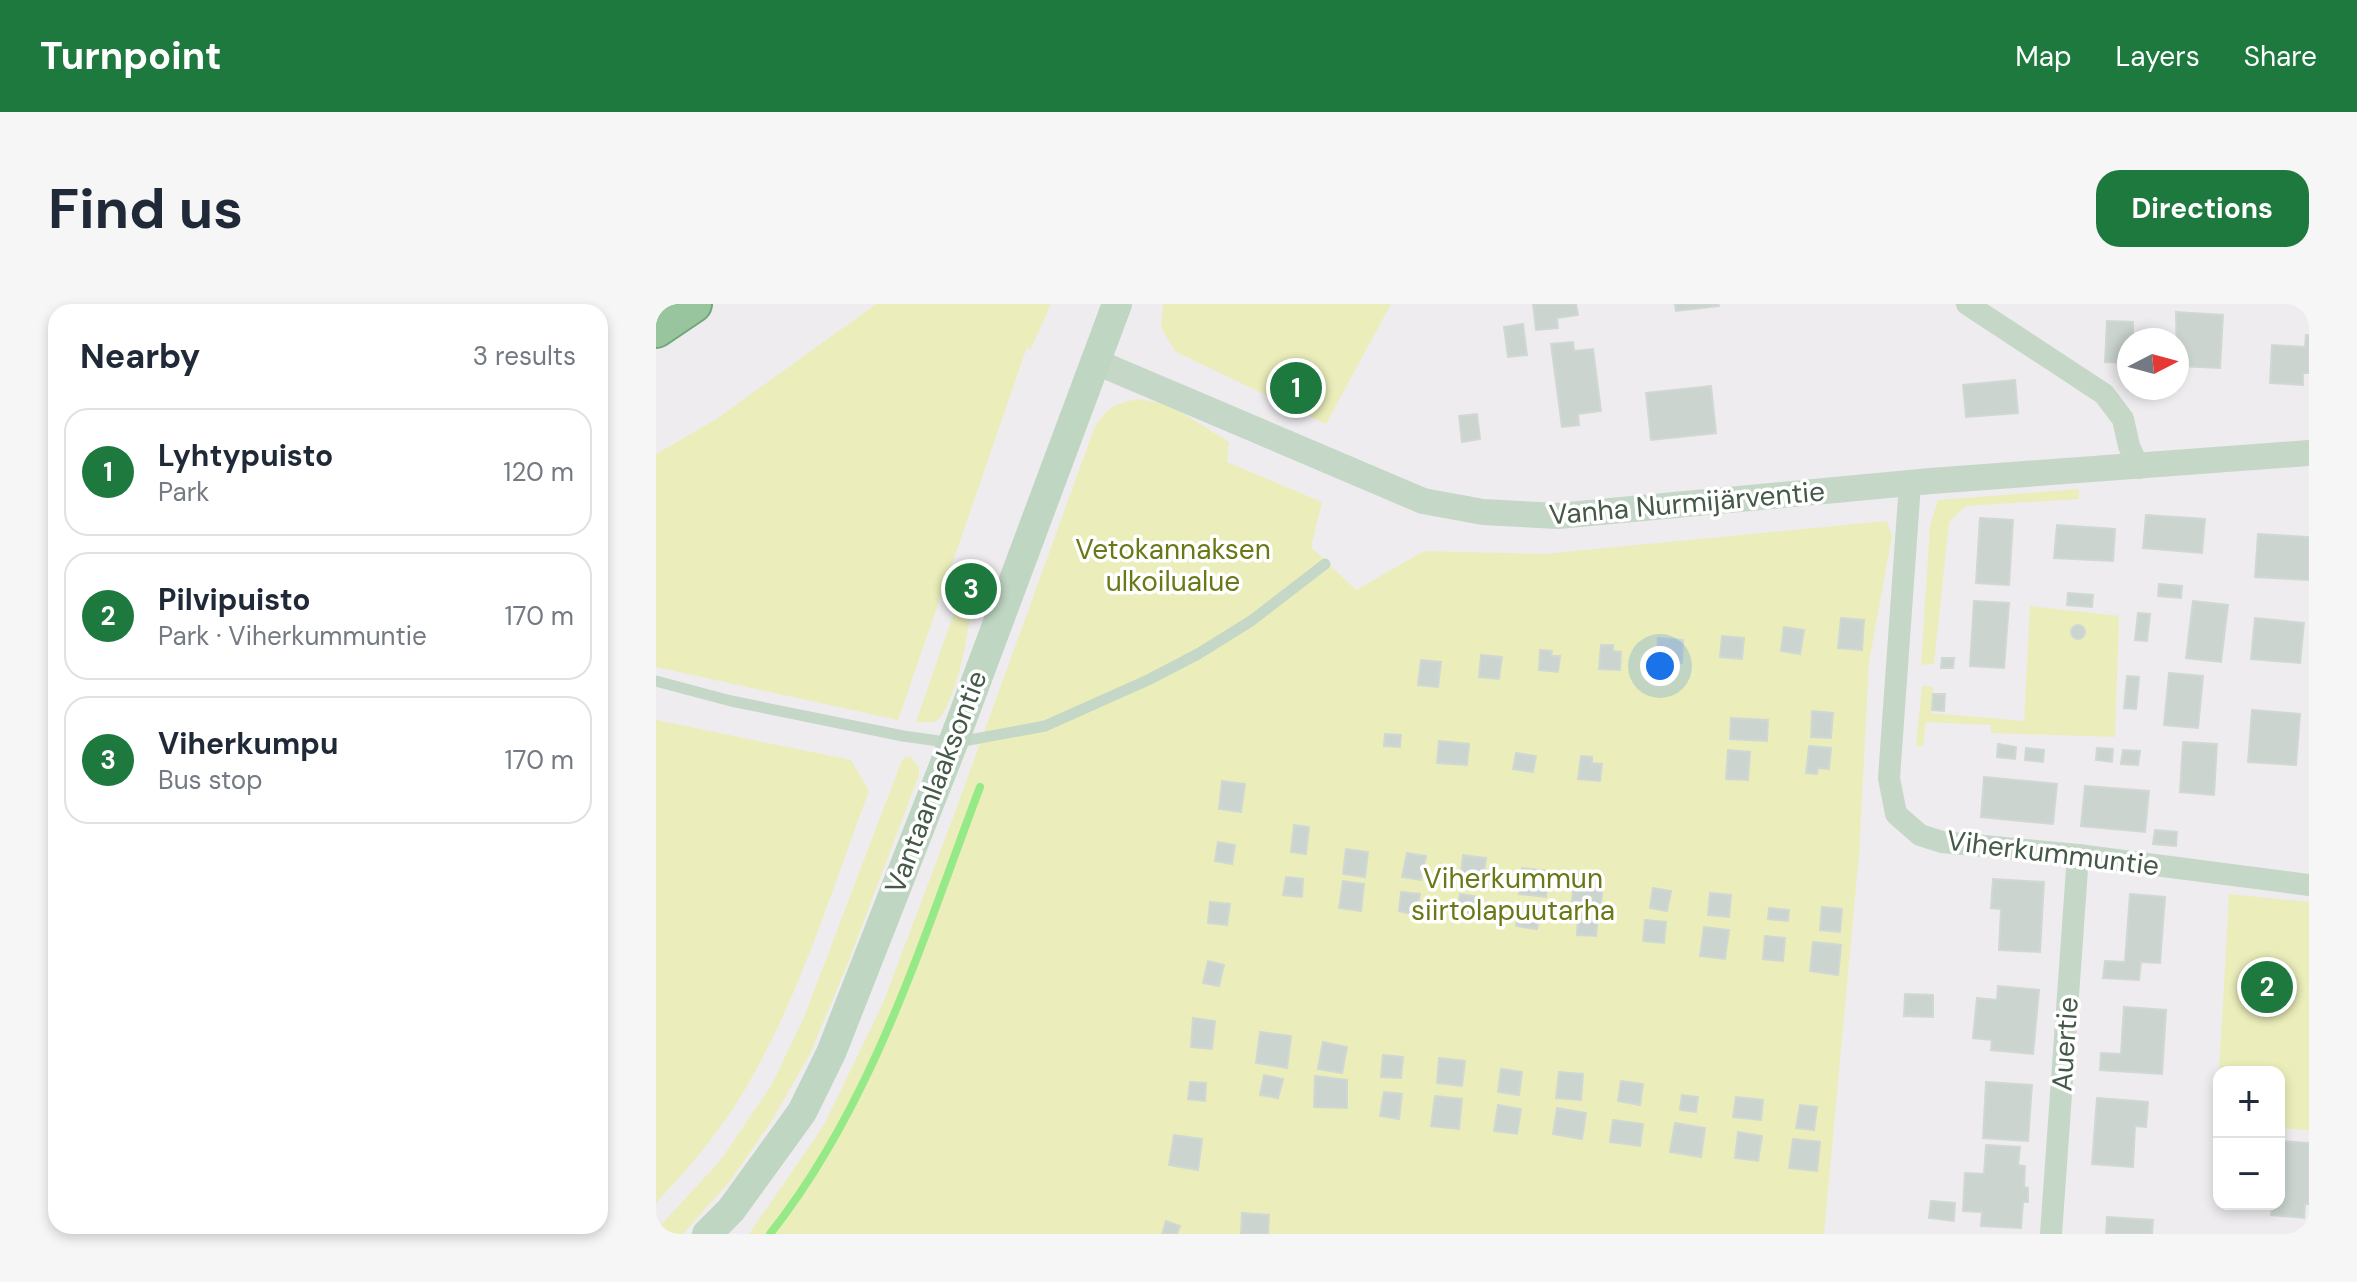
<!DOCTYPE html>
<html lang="en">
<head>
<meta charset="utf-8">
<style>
  body { margin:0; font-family:"DM Sans",sans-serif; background:#f6f6f7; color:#1f2937 }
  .controls { position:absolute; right:24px; bottom:24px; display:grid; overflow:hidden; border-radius:16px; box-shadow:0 4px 12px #0003 }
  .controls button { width:72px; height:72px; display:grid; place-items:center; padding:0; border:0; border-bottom:2px solid #e0e1e3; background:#fff; color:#1f2937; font:40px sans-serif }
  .compass { position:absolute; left:1461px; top:24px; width:72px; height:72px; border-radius:50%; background:#fff; box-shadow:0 4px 12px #0003; rotate:84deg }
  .you { position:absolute; left:1004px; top:362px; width:28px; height:28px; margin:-20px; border:6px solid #fff; border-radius:50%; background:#1a73e8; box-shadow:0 0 0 12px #1a73e833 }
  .badge { display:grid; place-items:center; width:52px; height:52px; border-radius:50%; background:#1d793d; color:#fff; font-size:26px; font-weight:700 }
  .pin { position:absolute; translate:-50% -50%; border:4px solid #fff; box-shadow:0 2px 8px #0006 }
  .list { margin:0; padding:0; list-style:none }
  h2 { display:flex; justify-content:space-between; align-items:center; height:104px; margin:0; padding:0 32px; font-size:34px }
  h2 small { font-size:26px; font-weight:400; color:#747a83 }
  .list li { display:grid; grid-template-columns:52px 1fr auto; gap:24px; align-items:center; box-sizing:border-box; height:128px; margin:0 16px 16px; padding:0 16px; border:2px solid #e0e1e3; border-radius:24px }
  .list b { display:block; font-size:30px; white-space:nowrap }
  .list p { margin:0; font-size:26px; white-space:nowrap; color:#747a83 }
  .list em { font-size:26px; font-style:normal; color:#747a83 }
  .map { position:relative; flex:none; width:1653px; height:930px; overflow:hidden; border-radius:24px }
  header { display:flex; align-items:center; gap:48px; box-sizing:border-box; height:112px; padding:0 40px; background:#1d793d; color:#fff }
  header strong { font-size:38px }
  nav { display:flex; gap:44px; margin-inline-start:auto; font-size:28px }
  .intro { display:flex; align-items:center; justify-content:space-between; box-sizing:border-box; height:192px; padding:0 48px }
  h1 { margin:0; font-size:56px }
  .button { padding:20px 36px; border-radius:24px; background:#1d793d; color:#fff; font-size:28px; font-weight:700 }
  main { display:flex; gap:48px; padding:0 48px }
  aside { flex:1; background:#fff; border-radius:24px; box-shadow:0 4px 12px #0003 }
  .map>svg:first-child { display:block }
  .green { fill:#ebeeba }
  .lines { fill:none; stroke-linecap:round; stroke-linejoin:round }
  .stream { stroke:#95ea87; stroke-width:8 }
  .building { fill:#cbd4ce; stroke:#d0d8d3; stroke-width:2 }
  .trunk-casing { stroke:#6fa779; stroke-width:40 }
  .service { stroke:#c5d7c7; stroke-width:11 }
  .minor { stroke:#c5d7c7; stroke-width:22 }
  .tertiary { stroke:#c5d7c7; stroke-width:26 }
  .secondary { stroke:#bfd6c3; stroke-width:30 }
  .trunk { stroke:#98c49e; stroke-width:36 }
  .labels { text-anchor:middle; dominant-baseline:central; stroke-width:7; stroke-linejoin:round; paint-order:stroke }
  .street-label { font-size:28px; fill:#455948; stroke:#fff }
  .park-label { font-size:28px; fill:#6a7917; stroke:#fff }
</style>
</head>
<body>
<header>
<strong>Turnpoint</strong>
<nav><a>Map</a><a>Layers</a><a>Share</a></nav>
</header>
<div class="intro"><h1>Find us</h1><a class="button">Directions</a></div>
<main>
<aside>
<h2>Nearby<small>3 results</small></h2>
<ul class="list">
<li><span class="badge">1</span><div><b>Lyhtypuisto</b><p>Park</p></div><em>120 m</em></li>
<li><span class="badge">2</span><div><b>Pilvipuisto</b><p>Park · Viherkummuntie</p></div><em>170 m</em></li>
<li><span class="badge">3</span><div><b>Viherkumpu</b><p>Bus stop</p></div><em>170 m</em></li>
</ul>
</aside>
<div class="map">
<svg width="1653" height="930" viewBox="0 0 1653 930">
  <rect width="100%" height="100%" fill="#eeecef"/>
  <g class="green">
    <path d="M 220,0 L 395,0 L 374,47 L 371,43 L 242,416 L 0,363 L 0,150 L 59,116 Z"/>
    <path d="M 507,0 L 735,0 L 670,120 L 520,48 L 505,24 Z"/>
    <path d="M 482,95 L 512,100 L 573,138 L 571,158 L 666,198 L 655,243 L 700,286 L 768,247 L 887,250 L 1231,217 L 1236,232 L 1213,358 L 1203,551 L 1168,930 L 93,930 L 168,821 L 227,699 L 295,519 L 438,125 C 451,103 457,100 482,95 Z"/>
    <path d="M 1423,185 L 1423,195 L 1310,202 L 1293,218 L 1278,360 L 1267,361 L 1265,359 L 1274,222 L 1282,196 Z"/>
    <path d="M 304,301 L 315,303 C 313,328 299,405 279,418 L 260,418 L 300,303 Z"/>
    <path d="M 1374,302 L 1463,312 L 1459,433 L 1335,429 L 1335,421 L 1270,418 L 1267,442 L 1260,442 L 1266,382 L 1277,383 L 1275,409 L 1368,417 Z"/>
    <path d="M 0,416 L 195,456 L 213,487 C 173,593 140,705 80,800 C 57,836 29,868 0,899 Z"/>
    <path d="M 251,453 L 255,453 L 263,463 L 263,471 L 192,659 L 154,750 L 115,818 L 74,877 L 27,930 L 0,930 L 0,926 L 64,857 L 115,782 L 148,713 L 246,456 Z"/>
    <path d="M 1573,590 L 1653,598 L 1653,826 L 1623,824 L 1623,768 L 1563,768 Z"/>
  </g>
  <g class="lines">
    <path class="stream" d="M 114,930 C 217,800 266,637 324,483"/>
  </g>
  <g class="building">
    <path d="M 877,0 L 920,0 L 922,11 L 901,14 L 902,24 L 880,26 Z"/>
    <path d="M 1019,0 L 1062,0 L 1063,2 L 1020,7 Z"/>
    <path d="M 1520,8 L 1567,11 L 1564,64 L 1521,62 Z"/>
    <path d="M 1451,17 L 1477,18 L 1477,36 L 1473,36 L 1473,59 L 1449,58 Z"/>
    <path d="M 867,20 L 871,51 L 852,53 L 848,23 Z"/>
    <path d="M 1650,31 L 1653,31 L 1653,69 L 1647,69 L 1647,81 L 1614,79 L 1616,41 L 1649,43 Z"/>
    <path d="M 917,38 L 918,47 L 937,45 L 945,107 L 922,110 L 923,121 L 906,123 L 895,40 Z"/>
    <path d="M 1359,76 L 1362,109 L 1310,113 L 1307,81 Z"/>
    <path d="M 1055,82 L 1060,129 L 995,136 L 990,89 Z"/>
    <path d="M 821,110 L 824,135 L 806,138 L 803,112 Z"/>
    <path d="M 1490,211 L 1549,215 L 1546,249 L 1487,244 Z"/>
    <path d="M 1324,214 L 1357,216 L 1353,281 L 1320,279 Z"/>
    <path d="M 1401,221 L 1459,225 L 1457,257 L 1398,254 Z"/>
    <path d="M 1602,230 L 1653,233 L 1653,276 L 1599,273 Z"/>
    <path d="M 309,273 L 315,275 L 309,290 L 303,288 Z"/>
    <path d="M 1503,280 L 1526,282 L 1525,294 L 1502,292 Z"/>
    <path d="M 1412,289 L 1437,291 L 1436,303 L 1411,301 Z"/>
    <path d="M 1318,297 L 1353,299 L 1348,364 L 1314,362 Z"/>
    <path d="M 1537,297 L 1572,301 L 1565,358 L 1530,354 Z"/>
    <path d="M 1482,309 L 1494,310 L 1491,337 L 1479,336 Z"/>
    <path d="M 1185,314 L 1208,316 L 1206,346 L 1182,344 Z"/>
    <path d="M 1599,314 L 1648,319 L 1644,359 L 1595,355 Z"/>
    <circle cx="1422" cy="328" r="7"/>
    <path d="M 1128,323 L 1148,326 L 1144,350 L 1125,347 Z"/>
    <path d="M 1066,332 L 1088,334 L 1086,355 L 1064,353 Z"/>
    <path d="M 1002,334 L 1027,336 L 1026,359 L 1001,357 Z"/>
    <path d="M 945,341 L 957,341 L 957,347 L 965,348 L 964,366 L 943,365 Z"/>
    <path d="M 884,346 L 896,347 L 895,352 L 904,352 L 902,368 L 883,366 Z"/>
    <path d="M 825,351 L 846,353 L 843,375 L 823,373 Z"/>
    <path d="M 1286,354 L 1298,354 L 1297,364 L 1285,364 Z"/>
    <path d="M 765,356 L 785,358 L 782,383 L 762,381 Z"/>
    <path d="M 1513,369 L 1547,372 L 1542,424 L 1508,421 Z"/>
    <path d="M 1471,372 L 1483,373 L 1480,405 L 1468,404 Z"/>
    <path d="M 1277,390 L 1289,390 L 1288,407 L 1276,406 Z"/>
    <path d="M 1596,406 L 1644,410 L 1640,461 L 1592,458 Z"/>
    <path d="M 1156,407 L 1177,409 L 1175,434 L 1155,433 Z"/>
    <path d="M 1075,414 L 1112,416 L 1111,437 L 1074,435 Z"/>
    <path d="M 729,430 L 745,431 L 744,443 L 728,442 Z"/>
    <path d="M 783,437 L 813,440 L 811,461 L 781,459 Z"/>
    <path d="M 1527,438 L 1561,440 L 1558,491 L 1524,488 Z"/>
    <path d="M 1342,440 L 1360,443 L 1359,455 L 1341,453 Z"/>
    <path d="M 1153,442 L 1175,444 L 1173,465 L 1162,464 L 1161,470 L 1150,469 Z"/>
    <path d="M 1370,444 L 1388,446 L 1387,458 L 1369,456 Z"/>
    <path d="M 1441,444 L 1457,445 L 1456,458 L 1440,456 Z"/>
    <path d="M 1072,446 L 1094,448 L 1092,476 L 1070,475 Z"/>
    <path d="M 1467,446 L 1484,447 L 1482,461 L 1465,460 Z"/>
    <path d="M 860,449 L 880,452 L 877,468 L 857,465 Z"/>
    <path d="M 925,452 L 936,453 L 936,459 L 946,460 L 944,477 L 922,475 Z"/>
    <path d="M 1328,473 L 1401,480 L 1397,520 L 1325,513 Z"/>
    <path d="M 566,477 L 589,480 L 585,508 L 563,505 Z"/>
    <path d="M 1429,482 L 1493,487 L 1489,528 L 1425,522 Z"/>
    <path d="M 638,521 L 653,523 L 650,550 L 635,548 Z"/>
    <path d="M 1499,526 L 1521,528 L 1520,542 L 1497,540 Z"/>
    <path d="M 562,538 L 579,541 L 576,560 L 559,557 Z"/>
    <path d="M 690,545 L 712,548 L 709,573 L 687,570 Z"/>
    <path d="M 751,549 L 770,552 L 765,576 L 746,573 Z"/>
    <path d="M 807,551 L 830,554 L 826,582 L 804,579 Z"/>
    <path d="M 866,564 L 893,567 L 890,593 L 863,590 Z"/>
    <path d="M 919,568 L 948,571 L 945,600 L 916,597 Z"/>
    <path d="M 630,573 L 647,575 L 646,593 L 627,591 Z"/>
    <path d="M 1337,575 L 1388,578 L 1384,648 L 1343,646 L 1345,605 L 1335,604 Z"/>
    <path d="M 687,577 L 708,580 L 705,607 L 683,604 Z"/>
    <path d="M 997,584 L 1015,587 L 1011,607 L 994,604 Z"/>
    <path d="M 745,588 L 764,590 L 761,611 L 743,607 Z"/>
    <path d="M 1054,589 L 1075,591 L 1073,613 L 1052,611 Z"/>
    <path d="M 804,590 L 823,593 L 820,615 L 801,612 Z"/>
    <path d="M 1474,590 L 1509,593 L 1504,659 L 1485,658 L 1483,676 L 1447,674 L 1449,657 L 1469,658 Z"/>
    <path d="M 554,598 L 574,600 L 571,621 L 552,619 Z"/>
    <path d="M 863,600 L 885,603 L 881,625 L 860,622 Z"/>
    <path d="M 1166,603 L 1186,605 L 1184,628 L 1164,626 Z"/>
    <path d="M 1113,604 L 1133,606 L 1132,617 L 1112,615 Z"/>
    <path d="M 922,610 L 942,611 L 940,632 L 921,631 Z"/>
    <path d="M 989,616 L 1010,618 L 1008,639 L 987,637 Z"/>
    <path d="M 1048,623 L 1073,626 L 1069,655 L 1044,652 Z"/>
    <path d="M 1109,632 L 1129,634 L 1127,657 L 1107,655 Z"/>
    <path d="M 1157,638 L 1185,641 L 1182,671 L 1154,667 Z"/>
    <path d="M 552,657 L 568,661 L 563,682 L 547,679 Z"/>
    <path d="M 1342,682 L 1383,686 L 1377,750 L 1335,746 L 1336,736 L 1317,734 L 1321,694 L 1341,696 Z"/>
    <path d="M 1249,690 L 1277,691 L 1277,713 L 1248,712 Z"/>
    <path d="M 1468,703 L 1510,706 L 1506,770 L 1444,766 L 1445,749 L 1465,750 Z"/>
    <path d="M 537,714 L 559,717 L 556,745 L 535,743 Z"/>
    <path d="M 604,728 L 635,732 L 631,764 L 600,759 Z"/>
    <path d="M 667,738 L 691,743 L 686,769 L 662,765 Z"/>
    <path d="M 727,751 L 747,753 L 745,774 L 725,773 Z"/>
    <path d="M 783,754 L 809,757 L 806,782 L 781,779 Z"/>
    <path d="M 845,765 L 866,768 L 863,791 L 842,788 Z"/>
    <path d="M 903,768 L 927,770 L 925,796 L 900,794 Z"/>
    <path d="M 608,771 L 627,775 L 622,794 L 604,791 Z"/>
    <path d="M 659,772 L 691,776 L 691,804 L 658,803 Z"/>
    <path d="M 965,777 L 987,780 L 984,801 L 962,797 Z"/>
    <path d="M 534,778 L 550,779 L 549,797 L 532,795 Z"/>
    <path d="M 1330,778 L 1376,781 L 1372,837 L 1327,834 Z"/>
    <path d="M 728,788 L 746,790 L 743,815 L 724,812 Z"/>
    <path d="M 1026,791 L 1042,793 L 1040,808 L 1024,806 Z"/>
    <path d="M 779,792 L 806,795 L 803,825 L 775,822 Z"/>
    <path d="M 1080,793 L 1107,796 L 1105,816 L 1077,813 Z"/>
    <path d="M 1441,794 L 1492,798 L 1490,823 L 1479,822 L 1477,863 L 1436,860 Z"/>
    <path d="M 842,801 L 865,805 L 861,830 L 838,827 Z"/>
    <path d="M 1144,801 L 1161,803 L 1158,826 L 1140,824 Z"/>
    <path d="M 901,804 L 930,809 L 926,835 L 897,830 Z"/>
    <path d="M 957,816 L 987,820 L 984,842 L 954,838 Z"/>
    <path d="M 1019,819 L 1049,824 L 1045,853 L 1014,848 Z"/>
    <path d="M 1082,828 L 1106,832 L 1102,857 L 1079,854 Z"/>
    <path d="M 518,831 L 546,835 L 542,866 L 513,861 Z"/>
    <path d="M 1137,835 L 1164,838 L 1161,867 L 1133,864 Z"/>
    <path d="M 1623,837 L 1653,839 L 1653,900 L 1649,900 L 1648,914 L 1615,911 L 1616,900 L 1623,900 Z"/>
    <path d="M 1330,841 L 1364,843 L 1362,861 L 1369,862 L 1368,883 L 1372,884 L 1372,898 L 1367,898 L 1365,924 L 1325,922 L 1326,908 L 1307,907 L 1309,869 L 1328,870 Z"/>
    <path d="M 1275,897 L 1299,899 L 1298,917 L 1273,914 Z"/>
    <path d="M 586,909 L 613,911 L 612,930 L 585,930 Z"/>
    <path d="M 1451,913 L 1497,916 L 1496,930 L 1450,930 Z"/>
    <path d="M 510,917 L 524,922 L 521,930 L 506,930 Z"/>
  </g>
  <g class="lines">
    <g class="trunk-casing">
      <path id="trunk" d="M 0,25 L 37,0"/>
    </g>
    <path class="service" d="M 0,377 L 75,397 L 247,432 L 297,439 L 389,422 L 492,376 L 542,350 L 595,317 L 669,260"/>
    <g class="minor">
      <path d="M 1311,0 L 1448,90 L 1467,115 L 1473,142 L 1483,164"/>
      <path d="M 1254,180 L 1233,474 L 1240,510 L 1264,531 L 1286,538 L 1422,551 L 1653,581"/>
      <path d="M 1395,930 L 1422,551"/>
    </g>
    <path class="tertiary" d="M 438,57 L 767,197 L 827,208 L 902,212 L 1275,177 L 1653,149"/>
    <path class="secondary" d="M 51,930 L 75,906 L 146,808 L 175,749 L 297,439 L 461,0"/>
    <use href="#trunk" class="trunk"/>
  </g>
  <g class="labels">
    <g class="street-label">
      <text transform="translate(1031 199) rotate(-5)">Vanha Nurmijärventie</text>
      <text transform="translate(280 478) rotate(-69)">Vantaanlaaksontie</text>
      <text transform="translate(1397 549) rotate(7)">Viherkummuntie</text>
      <text transform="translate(1409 740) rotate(-86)">Auertie</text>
    </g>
    <g class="park-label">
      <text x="517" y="245">Vetokannaksen<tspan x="517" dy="32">ulkoilualue</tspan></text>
      <text x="857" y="574">Viherkummun<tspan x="857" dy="32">siirtolapuutarha</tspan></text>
    </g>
  </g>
</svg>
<div class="controls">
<button>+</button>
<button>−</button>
</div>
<svg class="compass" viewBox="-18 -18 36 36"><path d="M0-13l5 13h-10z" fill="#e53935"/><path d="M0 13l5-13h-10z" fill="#747a83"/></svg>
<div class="you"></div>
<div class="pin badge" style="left:640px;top:84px">1</div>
<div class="pin badge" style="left:1611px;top:683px">2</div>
<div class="pin badge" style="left:315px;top:285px">3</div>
</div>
</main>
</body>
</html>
